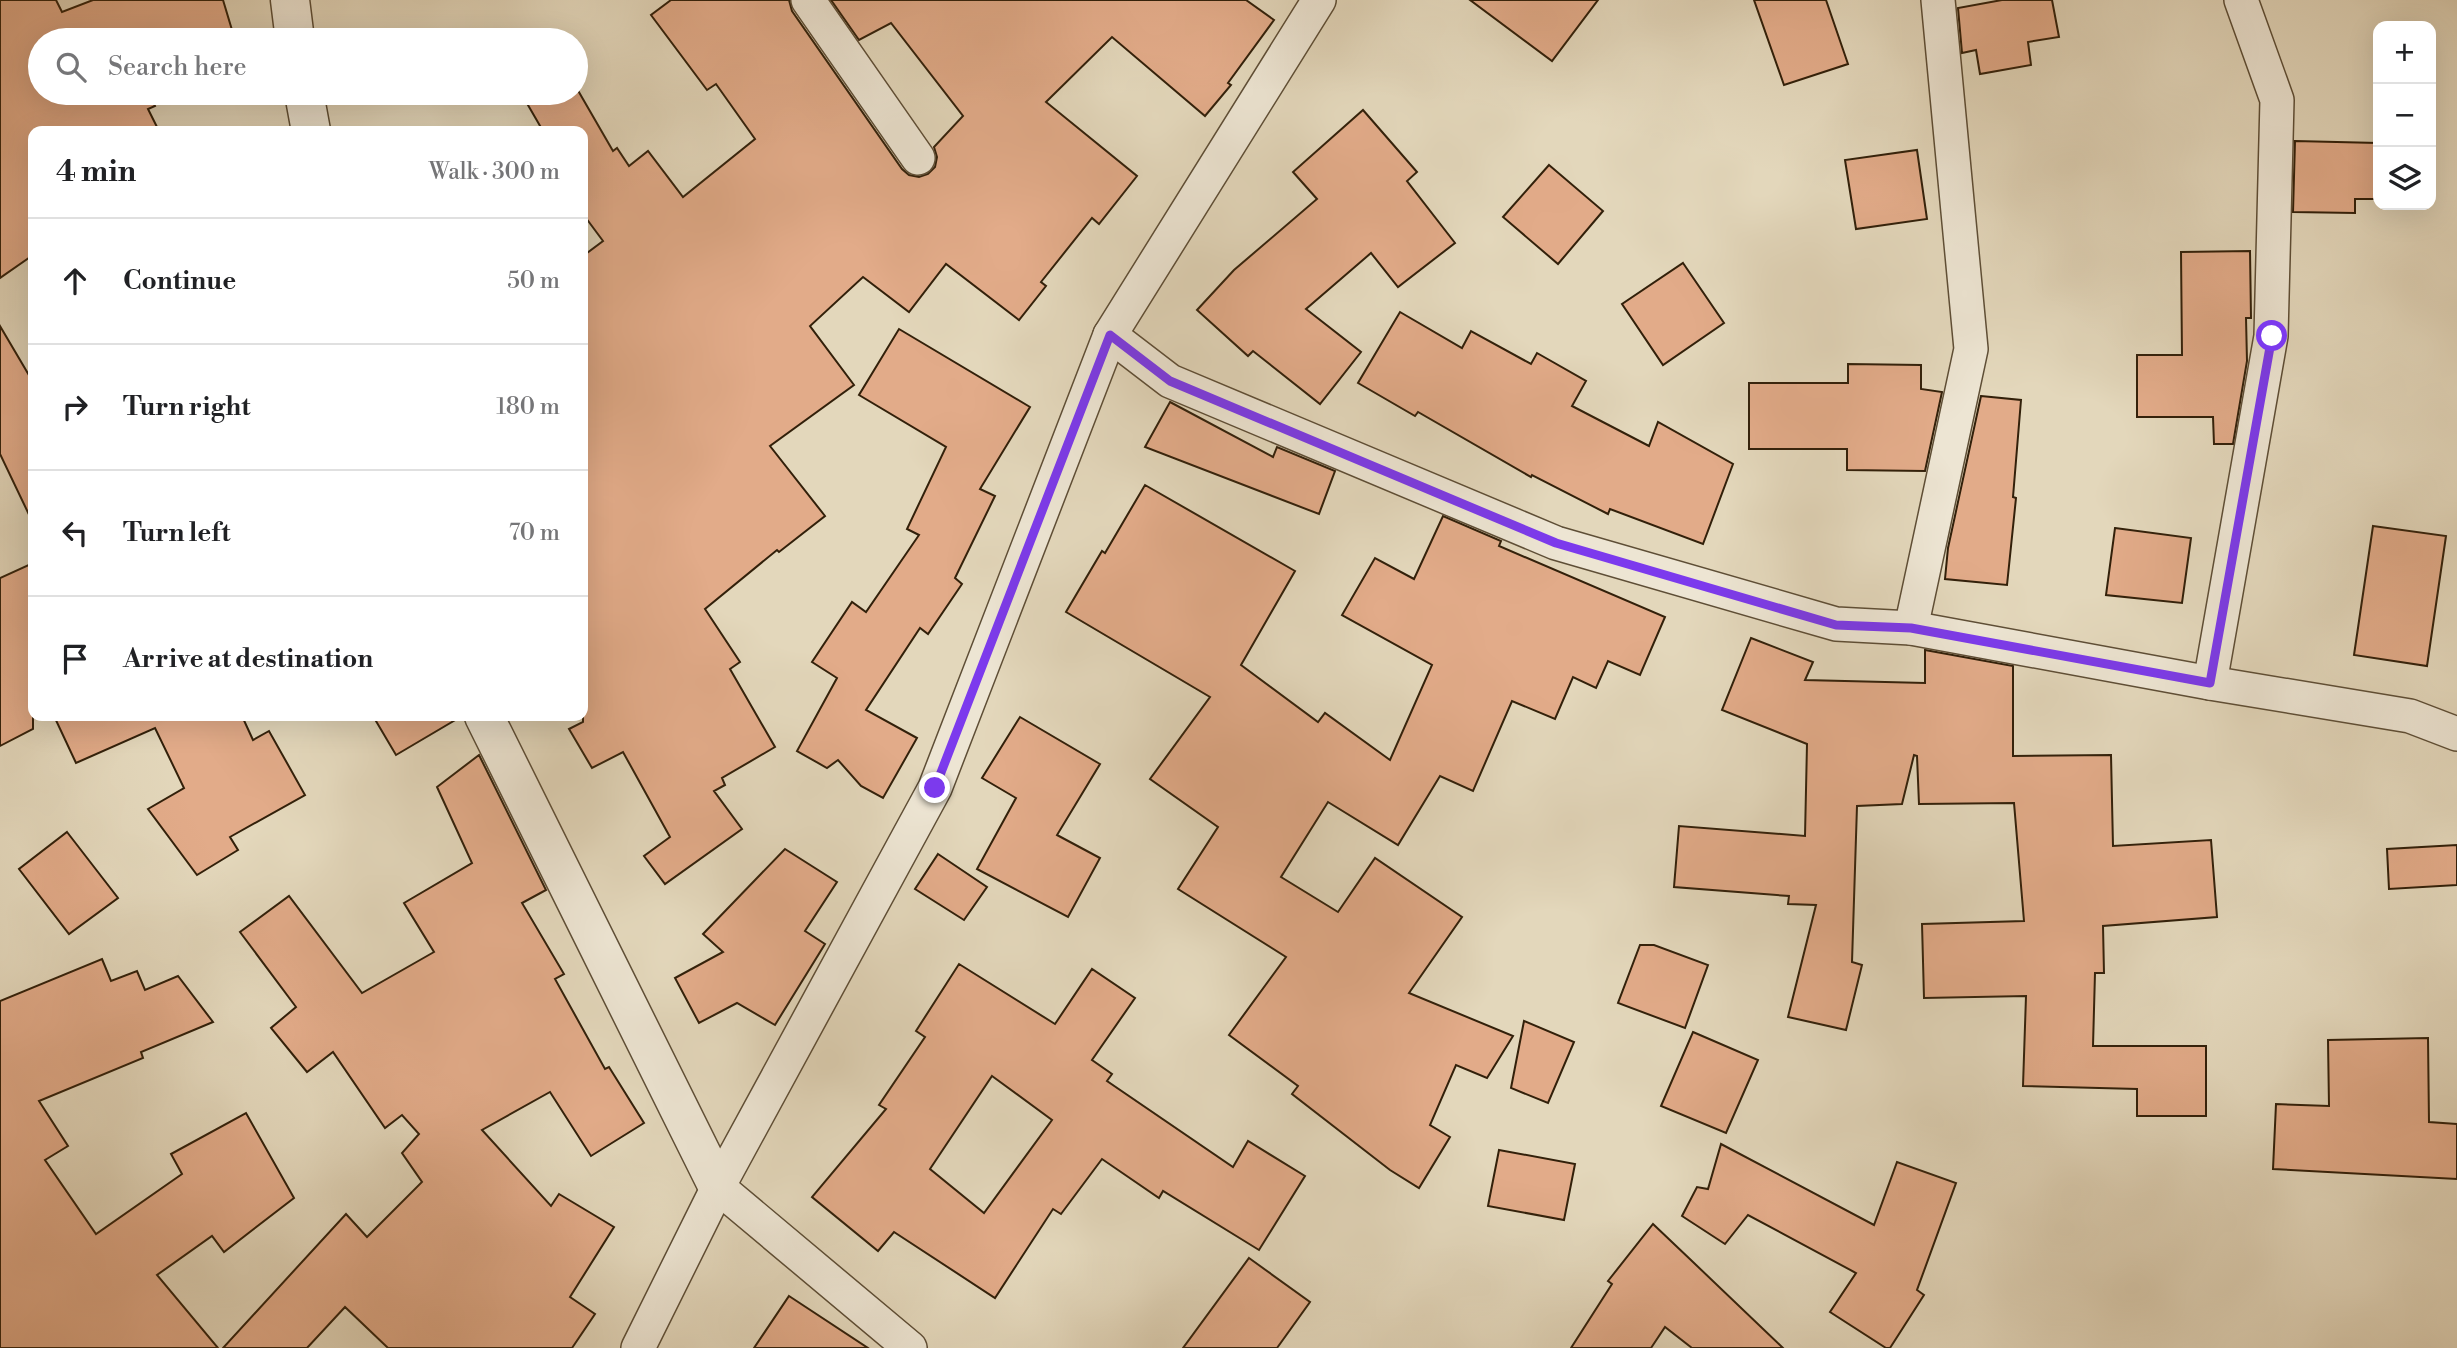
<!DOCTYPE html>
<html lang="en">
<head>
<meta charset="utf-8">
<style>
  body { margin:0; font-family:"Libre Bodoni",serif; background:#f2f2f2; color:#202124 }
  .controls { position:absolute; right:21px; top:21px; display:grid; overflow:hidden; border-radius:14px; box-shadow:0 7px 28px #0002 }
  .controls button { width:63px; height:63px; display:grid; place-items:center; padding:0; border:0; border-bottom:2px solid #e0e0e0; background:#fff; color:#202124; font:35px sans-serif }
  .stop { position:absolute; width:21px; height:21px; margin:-16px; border:5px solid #7c3aed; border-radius:50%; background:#fff }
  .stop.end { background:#7c3aed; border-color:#fff; box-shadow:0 2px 7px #0008 }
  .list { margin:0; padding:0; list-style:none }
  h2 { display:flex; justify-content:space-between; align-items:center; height:91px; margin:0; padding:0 28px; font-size:30px }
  h2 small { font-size:23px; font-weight:400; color:#757577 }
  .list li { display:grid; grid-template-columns:46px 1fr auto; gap:21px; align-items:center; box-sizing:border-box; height:126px; padding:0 28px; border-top:2px solid #e0e0e0 }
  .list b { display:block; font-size:26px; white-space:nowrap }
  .list em { font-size:23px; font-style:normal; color:#757577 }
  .icon { flex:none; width:38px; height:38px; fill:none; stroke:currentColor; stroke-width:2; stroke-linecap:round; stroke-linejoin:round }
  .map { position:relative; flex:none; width:2457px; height:1348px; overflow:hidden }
  .search { position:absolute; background:#fff; box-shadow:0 7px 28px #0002; left:28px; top:28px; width:560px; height:77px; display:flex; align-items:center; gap:18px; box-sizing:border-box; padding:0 24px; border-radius:38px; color:#757577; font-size:26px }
  .panel { position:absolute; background:#fff; box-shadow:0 7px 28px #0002; left:28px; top:126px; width:560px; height:595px; border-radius:14px }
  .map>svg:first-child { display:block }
  .building { fill:#e2ab89; stroke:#32200a; stroke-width:2; fill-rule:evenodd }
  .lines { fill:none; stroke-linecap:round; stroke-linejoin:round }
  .minor-casing { stroke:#5e4e36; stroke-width:36 }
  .tertiary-casing { stroke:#5e4e36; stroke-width:41 }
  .minor { stroke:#ede5d3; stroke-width:33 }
  .tertiary { stroke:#ede5d3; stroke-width:38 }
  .route { stroke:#7c3aed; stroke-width:9 }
</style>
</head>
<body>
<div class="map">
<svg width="2457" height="1348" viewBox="0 0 2457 1348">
  <rect width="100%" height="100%" fill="#e3d7bb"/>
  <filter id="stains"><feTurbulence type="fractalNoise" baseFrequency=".00286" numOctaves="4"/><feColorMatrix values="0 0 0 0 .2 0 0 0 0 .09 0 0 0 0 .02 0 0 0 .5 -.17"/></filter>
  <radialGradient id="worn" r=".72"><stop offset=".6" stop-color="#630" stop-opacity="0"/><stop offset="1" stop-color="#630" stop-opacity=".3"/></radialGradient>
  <g class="building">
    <path d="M 0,0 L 56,0 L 62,12 L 93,0 L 223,0 L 235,40 L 40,40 L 40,93 L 149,93 L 155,106 L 148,109 L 159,131 L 33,131 L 33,255 L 0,278 Z"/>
    <path d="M 671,0 L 789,0 L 792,11 L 902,169 L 909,175 L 919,177 L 928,174 L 935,167 L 937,157 L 934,147 L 963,116 L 891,23 L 859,40 L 831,0 L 1246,0 L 1274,20 L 1228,83 L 1231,85 L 1205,116 L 1112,37 L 1046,102 L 1137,176 L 1099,224 L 1092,218 L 1041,282 L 1046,286 L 1019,320 L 946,264 L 909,312 L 863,277 L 810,326 L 854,385 L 770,446 L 825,516 L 779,552 L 777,550 L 705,609 L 740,662 L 730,669 L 775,747 L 722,778 L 725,785 L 714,791 L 742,829 L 665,884 L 644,856 L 670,837 L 623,752 L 592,768 L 569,729 L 583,722 L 583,256 L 603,241 L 583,214 L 583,131 L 543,131 L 521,93 L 576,93 L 576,87 L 613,151 L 617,148 L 629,166 L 648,151 L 683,197 L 755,139 L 716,84 L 707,90 L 651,15 Z"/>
    <path d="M 1470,0 L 1598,0 L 1552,61 Z"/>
    <path d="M 1754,0 L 1826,0 L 1848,64 L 1784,85 Z"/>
    <path d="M 2002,0 L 2052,0 L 2059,37 L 2028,42 L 2031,65 L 1980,74 L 1976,50 L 1962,53 L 1958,8 Z"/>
    <path d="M 1363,110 L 1417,172 L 1407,181 L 1455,243 L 1398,287 L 1371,253 L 1306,309 L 1361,352 L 1320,404 L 1253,351 L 1248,356 L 1197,310 L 1234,270 L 1317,199 L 1293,172 Z"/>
    <path d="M 2295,141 L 2378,143 L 2378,199 L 2355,199 L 2355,213 L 2293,212 Z"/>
    <path d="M 1917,150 L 1927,219 L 1856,229 L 1845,160 Z"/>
    <path d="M 1549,165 L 1603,211 L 1558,264 L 1503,217 Z"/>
    <path d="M 2250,251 L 2251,318 L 2246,318 L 2247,361 L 2233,444 L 2214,444 L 2213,417 L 2137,417 L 2137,355 L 2182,355 L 2181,252 Z"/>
    <path d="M 1683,263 L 1724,323 L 1663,365 L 1622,304 Z"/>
    <path d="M 1400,312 L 1462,348 L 1471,331 L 1531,364 L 1537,353 L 1586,381 L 1572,406 L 1649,446 L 1658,422 L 1733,464 L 1703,544 L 1610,509 L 1608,514 L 1532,475 L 1531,477 L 1418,412 L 1415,416 L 1358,383 Z"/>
    <path d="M 0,326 L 33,382 L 33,523 L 0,454 Z"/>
    <path d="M 899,329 L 1030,407 L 980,489 L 995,496 L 955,578 L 962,584 L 928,634 L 920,628 L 866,710 L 917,738 L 883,798 L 861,786 L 838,760 L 827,768 L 797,751 L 837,678 L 812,662 L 852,602 L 866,612 L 919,535 L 907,529 L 946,447 L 859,395 Z"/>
    <path d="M 1848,364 L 1921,365 L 1921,389 L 1942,392 L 1925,471 L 1847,470 L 1847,449 L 1749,449 L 1749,383 L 1848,383 Z"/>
    <path d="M 1981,396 L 2021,400 L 2013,497 L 2016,498 L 2007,585 L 1945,579 L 1948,548 Z"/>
    <path d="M 1170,402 L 1273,457 L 1277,447 L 1335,471 L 1319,514 L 1145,447 Z"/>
    <path d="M 1145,485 L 1295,571 L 1241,665 L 1318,722 L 1325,713 L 1390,760 L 1432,665 L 1342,615 L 1375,558 L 1414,579 L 1443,516 L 1501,541 L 1499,546 L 1665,617 L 1640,675 L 1608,661 L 1596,688 L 1573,677 L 1555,719 L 1512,701 L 1473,791 L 1440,776 L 1398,845 L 1328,802 L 1281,877 L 1338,912 L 1375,858 L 1462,917 L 1409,993 L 1513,1036 L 1487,1078 L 1456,1065 L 1430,1125 L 1450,1137 L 1419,1188 L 1390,1170 L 1292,1094 L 1298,1086 L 1229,1035 L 1286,957 L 1178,889 L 1218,827 L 1150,779 L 1210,697 L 1066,612 L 1102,551 L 1105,553 Z"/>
    <path d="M 2373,526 L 2446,536 L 2427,666 L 2354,655 Z"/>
    <path d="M 2115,528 L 2191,538 L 2182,603 L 2106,595 Z"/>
    <path d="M 33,563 L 33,729 L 0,746 L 0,578 Z"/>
    <path d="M 1751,638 L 1813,662 L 1805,680 L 1925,683 L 1925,650 L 2013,666 L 2013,756 L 2111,755 L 2113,846 L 2211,840 L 2217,917 L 2103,926 L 2104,973 L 2095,973 L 2093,1046 L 2206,1046 L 2206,1116 L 2137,1116 L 2137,1089 L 2023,1086 L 2026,996 L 1924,998 L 1922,924 L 2024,921 L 2014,803 L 1919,804 L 1917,756 L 1914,755 L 1902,804 L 1857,806 L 1852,962 L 1862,965 L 1846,1030 L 1788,1017 L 1816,905 L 1788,904 L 1789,896 L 1674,887 L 1679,826 L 1805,836 L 1807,744 L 1722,710 Z"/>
    <path d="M 54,716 L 242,716 L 253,740 L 269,731 L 305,795 L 230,837 L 238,850 L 197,875 L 148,809 L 184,788 L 155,728 L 76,763 Z"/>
    <path d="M 373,716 L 462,716 L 396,755 Z"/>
    <path d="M 1020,717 L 1100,764 L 1057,835 L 1100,858 L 1068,917 L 977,869 L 1016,798 L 982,778 Z"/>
    <path d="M 479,755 L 546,890 L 522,903 L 564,974 L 555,979 L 605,1069 L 609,1067 L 644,1123 L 591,1156 L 550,1092 L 482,1130 L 551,1206 L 559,1194 L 614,1227 L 570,1297 L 595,1314 L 572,1348 L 388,1348 L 345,1307 L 307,1348 L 223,1348 L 346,1214 L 367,1237 L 422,1182 L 402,1153 L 419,1134 L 402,1115 L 385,1128 L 333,1052 L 307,1072 L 271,1028 L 296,1007 L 240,932 L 289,896 L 362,993 L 434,952 L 404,903 L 472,863 L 437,787 Z"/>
    <path d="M 67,832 L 118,898 L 69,934 L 19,869 Z"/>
    <path d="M 2457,845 L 2457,885 L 2389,889 L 2387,849 Z"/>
    <path d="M 785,849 L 837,882 L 805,931 L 825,944 L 775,1025 L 737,1003 L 699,1023 L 675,978 L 723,952 L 703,934 Z"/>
    <path d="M 938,854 L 987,887 L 964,920 L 915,889 Z"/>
    <path d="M 1640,945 L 1654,945 L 1708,965 L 1685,1028 L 1618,1003 Z"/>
    <path d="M 102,959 L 111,981 L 137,971 L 145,990 L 178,976 L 213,1022 L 141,1052 L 143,1058 L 39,1101 L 68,1146 L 45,1160 L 96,1234 L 182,1174 L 171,1154 L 246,1113 L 294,1198 L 224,1252 L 212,1236 L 157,1275 L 218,1348 L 0,1348 L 0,1001 Z"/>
    <path d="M 959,964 L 1055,1024 L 1092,969 L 1135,998 L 1092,1060 L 1112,1074 L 1107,1081 L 1233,1167 L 1248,1141 L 1305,1176 L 1259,1250 L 1163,1191 L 1159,1198 L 1102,1159 L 1061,1214 L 1053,1209 L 995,1298 L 894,1232 L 878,1251 L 812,1197 L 886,1109 L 879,1105 L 925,1037 L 916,1031 ZM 992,1076 L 1052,1120 L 984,1213 L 930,1169 Z"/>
    <path d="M 1524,1021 L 1574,1042 L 1548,1103 L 1511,1088 Z"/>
    <path d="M 1693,1032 L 1758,1060 L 1726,1133 L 1661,1106 Z"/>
    <path d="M 2428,1038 L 2429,1122 L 2457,1124 L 2457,1179 L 2273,1169 L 2276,1104 L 2329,1106 L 2328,1040 Z"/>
    <path d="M 1721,1144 L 1874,1225 L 1897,1162 L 1956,1183 L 1917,1290 L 1924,1295 L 1890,1348 L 1886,1348 L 1830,1312 L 1856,1273 L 1748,1215 L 1725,1244 L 1682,1216 L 1697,1187 L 1708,1189 Z"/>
    <path d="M 1499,1150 L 1575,1164 L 1564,1220 L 1488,1206 Z"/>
    <path d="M 1653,1224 L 1693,1262 L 1783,1348 L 1692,1348 L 1665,1327 L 1651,1348 L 1571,1348 L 1612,1284 L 1608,1281 Z"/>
    <path d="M 1249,1258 L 1310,1302 L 1277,1348 L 1183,1348 Z"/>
    <path d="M 789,1296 L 868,1348 L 754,1348 Z"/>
  </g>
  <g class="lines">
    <g class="minor-casing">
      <g id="minor">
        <path d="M 808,0 L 918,158"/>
        <path d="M 1110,335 L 1170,381 L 1556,543 L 1836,624 L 1911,628 L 2210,683 L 2410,716 L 2457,734"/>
        <path d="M 1911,628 L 1971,349 L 1938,0"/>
        <path d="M 2210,683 L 2271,336 L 2277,100 L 2241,0"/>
        <path d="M 638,1348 L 718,1187"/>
        <path d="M 910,1348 L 718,1187 L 935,788 L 1110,335 L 1319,0"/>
      </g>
    </g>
    <g class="tertiary-casing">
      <g id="tertiary">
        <path d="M 290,0 L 295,40"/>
        <path d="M 304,93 L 311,131"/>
        <path d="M 484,716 L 718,1187"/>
      </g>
    </g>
    <use href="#minor" class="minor"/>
    <use href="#tertiary" class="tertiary"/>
  </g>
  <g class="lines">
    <path class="route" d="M 935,788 L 1110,335 L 1170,381 L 1556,543 L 1836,625 L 1911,628 L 2210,683 L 2272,336"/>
  </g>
  <rect width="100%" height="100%" filter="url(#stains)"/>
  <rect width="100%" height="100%" fill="url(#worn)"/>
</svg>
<div class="controls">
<button>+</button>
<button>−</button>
<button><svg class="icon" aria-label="layers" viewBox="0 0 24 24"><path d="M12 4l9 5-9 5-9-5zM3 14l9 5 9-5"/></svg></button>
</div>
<div class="stop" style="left:2272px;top:336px"></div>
<div class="stop end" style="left:935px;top:788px"></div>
<div class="search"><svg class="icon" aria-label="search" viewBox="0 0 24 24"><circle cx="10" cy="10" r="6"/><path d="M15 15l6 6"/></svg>Search here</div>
<section class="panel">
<h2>4 min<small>Walk · 300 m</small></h2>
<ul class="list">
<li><svg class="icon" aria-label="ahead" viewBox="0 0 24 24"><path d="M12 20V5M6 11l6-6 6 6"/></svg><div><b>Continue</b></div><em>50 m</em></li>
<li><svg class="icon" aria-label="right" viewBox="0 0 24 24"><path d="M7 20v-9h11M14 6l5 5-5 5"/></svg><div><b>Turn right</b></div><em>180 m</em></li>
<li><svg class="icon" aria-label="left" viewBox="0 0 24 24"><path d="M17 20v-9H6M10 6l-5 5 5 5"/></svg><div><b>Turn left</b></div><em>70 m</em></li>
<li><svg class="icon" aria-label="arrive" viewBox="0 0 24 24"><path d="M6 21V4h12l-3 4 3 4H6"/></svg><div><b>Arrive at destination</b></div></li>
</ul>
</section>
</div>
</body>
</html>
